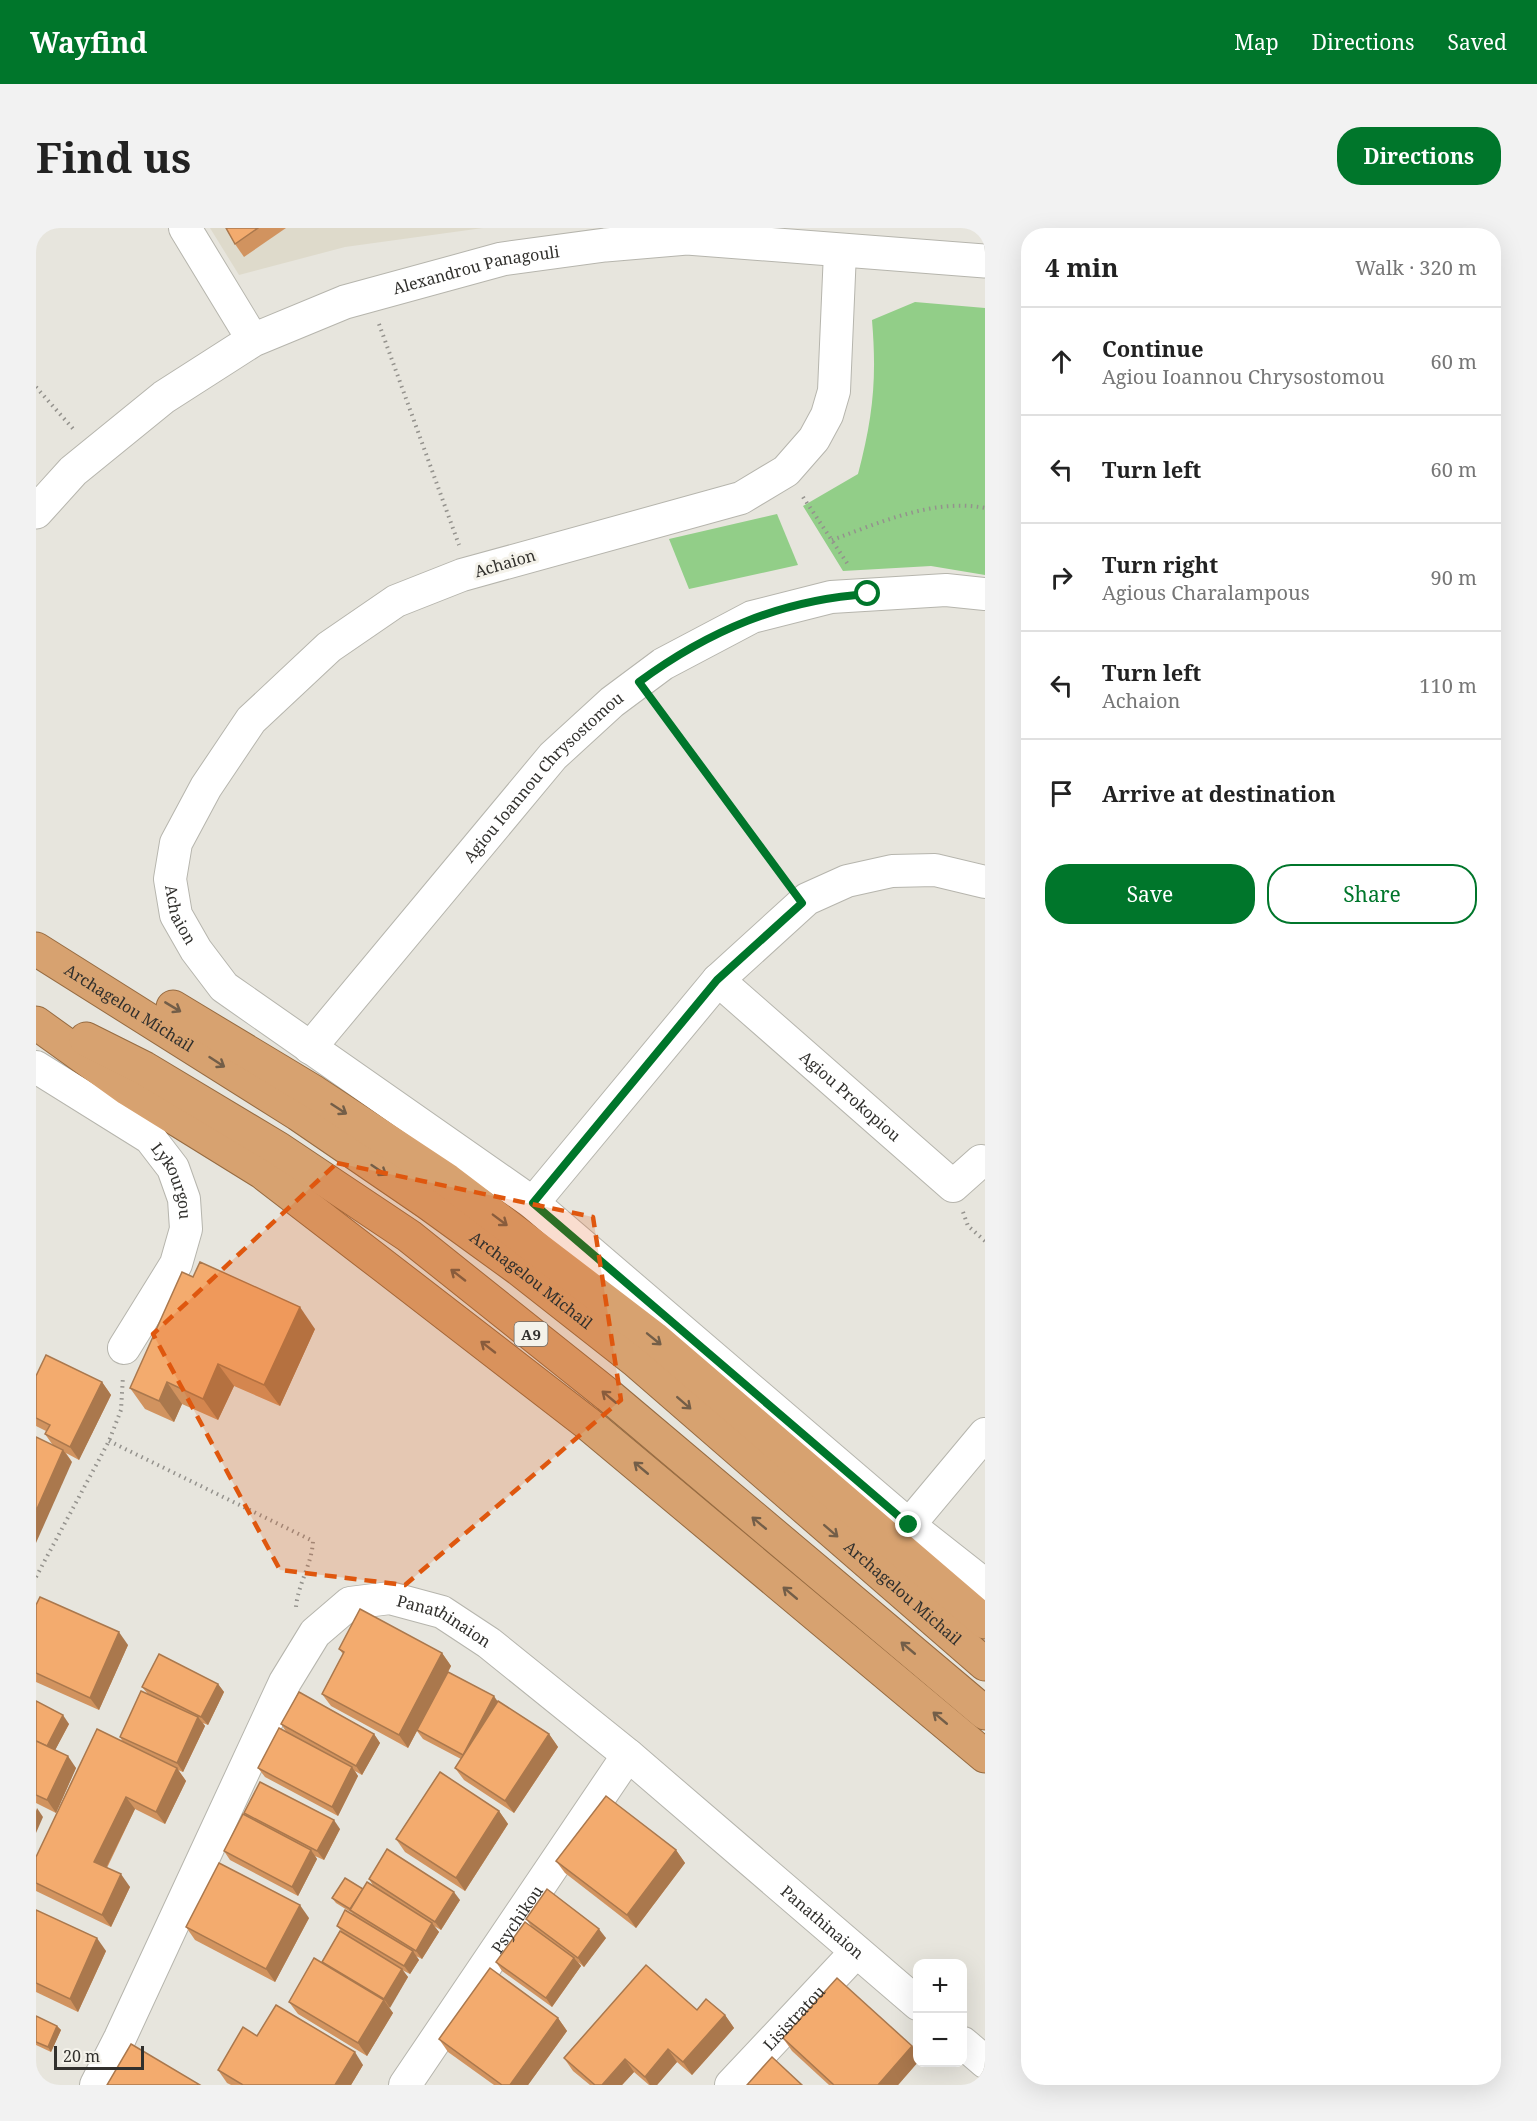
<!DOCTYPE html>
<html lang="en">
<head>
<meta charset="utf-8">
<style>
  body { margin:0; font-family:"Noto Serif",serif; background:#f2f2f2; color:#222 }
  .controls { position:absolute; right:18px; bottom:18px; display:grid; overflow:hidden; border-radius:12px; box-shadow:0 6px 24px #0002 }
  .controls button { width:54px; height:54px; display:grid; place-items:center; padding:0; border:0; border-bottom:2px solid #e0e0e0; background:#fff; color:#222; font:30px sans-serif }
  .scale { position:absolute; left:18px; bottom:15px; width:90px; box-sizing:border-box; padding-left:6px; border:3px solid #31302d; border-top:0; font-size:16px; line-height:21px; white-space:nowrap; color:#31302d; -webkit-text-stroke:4px #f4f2ea; paint-order:stroke }
  .stop { position:absolute; width:18px; height:18px; margin:-14px; border:4px solid #00762b; border-radius:50%; background:#fff }
  .stop.end { background:#00762b; border-color:#fff; box-shadow:0 2px 6px #0008 }
  .list { margin:0; padding:0; list-style:none }
  h2 { display:flex; justify-content:space-between; align-items:center; height:78px; margin:0; padding:0 24px; font-size:26px }
  h2 small { font-size:20px; font-weight:400; color:#767676 }
  .list li { display:grid; grid-template-columns:39px 1fr auto; gap:18px; align-items:center; box-sizing:border-box; height:108px; padding:0 24px; border-top:2px solid #e0e0e0 }
  .list b { display:block; font-size:22px; white-space:nowrap }
  .list p { margin:0; font-size:20px; white-space:nowrap; color:#767676 }
  .list em { font-size:20px; font-style:normal; color:#767676 }
  .actions { display:flex; gap:12px; padding:18px 24px }
  .actions a { flex:1; padding:14px 0; border:2px solid #00762b; border-radius:24px; text-align:center; font-size:21px; color:#00762b }
  .actions .main { background:#00762b; color:#fff }
  .icon { flex:none; width:33px; height:33px; fill:none; stroke:currentColor; stroke-width:2; stroke-linecap:round; stroke-linejoin:round }
  .map { position:relative; flex:none; width:949px; height:1857px; overflow:hidden; border-radius:24px }
  header { display:flex; align-items:center; gap:36px; box-sizing:border-box; height:84px; padding:0 30px; background:#00762b; color:#fff }
  header strong { font-size:28px }
  nav { display:flex; gap:33px; margin-inline-start:auto; font-size:21px }
  .intro { display:flex; align-items:center; justify-content:space-between; box-sizing:border-box; height:144px; padding:0 36px }
  h1 { margin:0; font-size:42px }
  .button { padding:15px 27px; border-radius:24px; background:#00762b; color:#fff; font-size:21px; font-weight:700 }
  main { display:flex; gap:36px; padding:0 36px }
  aside { flex:1; background:#fff; border-radius:24px; box-shadow:0 6px 24px #0002 }
  .map>svg:first-child { display:block }
  .built { fill:#dedacb }
  .green { fill:#92ce88 }
  .lines { fill:none; stroke-linecap:round; stroke-linejoin:round }
  .minor-casing { stroke:#b6b5ad; stroke-width:34 }
  .tertiary-casing { stroke:#b6b5ad; stroke-width:35 }
  .trunk-casing { stroke:#966b41; stroke-width:35 }
  .path { stroke:#94928d; stroke-width:4; stroke-dasharray:1.5 4.5; stroke-linecap:butt }
  .minor { stroke:#fff; stroke-width:32 }
  .tertiary { stroke:#fff; stroke-width:33 }
  .trunk { stroke:#d7a270; stroke-width:33 }
  .wall { fill:#d1935f }
  .shaded-wall { fill:#aa784d }
  .building { fill:#f3ab6e; stroke:#aa784d; stroke-width:1.5 }
  .oneway { stroke:#735e48 }
  .route { stroke:#00762b; stroke-width:8 }
  .marked { fill:#df570e; fill-opacity:0.2; stroke:#df570e; stroke-width:4.5; stroke-dasharray:12 8; stroke-linejoin:round }
  .labels { text-anchor:middle; dominant-baseline:central; stroke-width:6; stroke-linejoin:round; paint-order:stroke }
  .shield { fill:#f4f2ea; stroke:#6c6a66; stroke-width:1.5 }
  .shield-label { font-size:15px; font-weight:bold; fill:#31302d }
  .street-label { font-size:16px; fill:#31302d; stroke:#f4f2ea }
</style>
</head>
<body>
<header>
<strong>Wayfind</strong>
<nav><a>Map</a><a>Directions</a><a>Saved</a></nav>
</header>
<div class="intro"><h1>Find us</h1><a class="button">Directions</a></div>
<main>
<div class="map">
<svg width="949" height="1857" viewBox="0 0 949 1857">
  <rect width="100%" height="100%" fill="#e7e5dd"/>
  <path class="built" d="M 174,0 L 447,0 L 309,19 L 203,47 Z"/>
  <g class="green">
    <path d="M 879,74 L 949,80 L 949,347 L 895,338 L 807,343 L 767,278 L 822,246 C 837,189 841,151 836,92 Z"/>
    <path d="M 741,286 L 762,337 L 653,361 L 633,311 Z"/>
  </g>
  <g class="lines">
    <g class="minor-casing">
      <g id="minor">
        <path d="M 149,0 L 217,112"/>
        <path id="s1" d="M 804,24 L 798,163 L 791,187 L 778,211 L 750,243 L 705,270 L 426,347 L 360,373 L 293,419 L 215,492 L 170,559 L 140,615 L 134,651 L 140,687 L 160,722 L 188,759 L 497,975 L 873,1297 L 949,1357"/>
        <path id="s2" d="M 682,752 L 917,958 L 945,933"/>
        <path id="s3" d="M 274,820 L 517,528 L 576,474 L 627,436 L 716,389 L 795,369 L 910,362 L 949,366"/>
        <path id="s4" d="M 0,839 L 114,910 L 137,940 L 148,971 L 150,1001 L 140,1036 L 88,1120"/>
        <path d="M 497,975 L 682,752 L 771,671 L 811,653 L 856,643 L 899,642 L 949,654"/>
        <path d="M 873,1297 L 949,1206"/>
        <path d="M 927,1815 L 949,1834"/>
        <path id="s5" d="M 60,1857 L 84,1810 L 249,1454 L 279,1405 L 314,1375 L 354,1370 L 406,1384 L 453,1415 L 592,1527 L 882,1776"/>
        <path id="s6" d="M 369,1857 L 592,1527"/>
        <path id="s7" d="M 695,1857 L 820,1724"/>
      </g>
    </g>
    <g class="tertiary-casing">
      <g id="tertiary">
        <path id="s8" d="M 0,284 L 37,243 L 128,169 L 217,112 L 309,74 L 466,31 L 569,17 L 651,10 L 949,33"/>
      </g>
    </g>
    <g class="trunk-casing">
      <g id="trunk">
        <path id="s9" d="M 0,721 L 262,886 L 392,975 L 483,1041 L 600,1133 L 949,1436"/>
        <path d="M 137,779 L 278,864 L 411,952 L 618,1110 L 949,1394"/>
        <path d="M 0,795 L 92,861 L 226,944 L 348,1038 L 551,1195 L 949,1528"/>
        <path d="M 50,811 L 108,840 L 243,921 L 373,1008 L 572,1167 L 949,1485"/>
      </g>
    </g>
    <g class="path">
      <path d="M 0,9 L 8,0"/>
      <path d="M 343,96 L 423,317"/>
      <path d="M 0,159 L 39,203"/>
      <path d="M 767,269 L 813,338"/>
      <path d="M 796,312 C 843,295 898,270 949,280"/>
      <path d="M 621,479 L 749,651"/>
      <path d="M 927,984 L 932,998 L 949,1013"/>
      <path d="M 73,1213 L 277,1313 C 276,1336 262,1356 260,1379"/>
      <path d="M 0,1349 L 73,1213 L 85,1182 L 87,1148"/>
    </g>
    <use href="#minor" class="minor"/>
    <use href="#tertiary" class="tertiary"/>
    <use href="#trunk" class="trunk"/>
  </g>
  <g class="wall">
    <path d="M 190,0 L 250,0 L 208,29 L 199,16 Z"/>
    <path d="M 279,1101 L 244,1178 L 198,1158 L 182,1192 L 146,1176 L 138,1194 L 109,1181 L 94,1160 Z"/>
    <path d="M 0,1148 L 66,1154 L 75,1167 L 43,1232 L 30,1225 L 36,1234 L 16,1216 L 9,1206 L 10,1203 L 0,1198 Z"/>
    <path d="M 0,1377 L 92,1417 L 63,1482 L 0,1454 Z"/>
    <path d="M 303,1421 L 406,1425 L 415,1438 L 412,1444 L 513,1506 L 522,1519 L 478,1585 L 428,1552 L 419,1540 L 425,1531 L 387,1511 L 381,1503 L 372,1520 L 295,1478 L 286,1466 L 307,1426 Z"/>
    <path d="M 182,1456 L 188,1464 L 172,1497 L 167,1495 L 169,1498 L 147,1544 L 142,1542 L 150,1553 L 129,1596 L 99,1581 L 71,1640 L 94,1659 L 75,1699 L 0,1663 L 0,1629 L 87,1514 L 84,1509 L 111,1465 L 106,1459 Z"/>
    <path d="M 0,1473 L 33,1496 L 19,1522 L 40,1540 L 20,1585 L 0,1575 Z"/>
    <path d="M 245,1496 L 338,1506 L 344,1515 L 326,1547 L 319,1543 L 322,1548 L 302,1588 L 229,1549 L 222,1540 L 251,1505 Z"/>
    <path d="M 463,1583 L 472,1596 L 429,1663 L 369,1624 L 360,1611 Z"/>
    <path d="M 208,1585 L 304,1601 L 288,1632 L 279,1628 L 281,1631 L 262,1668 L 194,1632 L 188,1623 L 210,1587 Z"/>
    <path d="M 640,1622 L 649,1635 L 600,1700 L 529,1645 L 520,1633 Z"/>
    <path d="M 333,1651 L 424,1672 L 405,1702 L 398,1698 L 403,1704 L 386,1731 L 380,1728 L 383,1732 L 374,1746 L 366,1742 L 372,1749 L 353,1780 L 357,1785 L 331,1828 L 262,1786 L 253,1774 L 287,1735 L 306,1704 L 301,1698 L 318,1688 L 316,1685 L 300,1675 L 296,1670 L 327,1661 L 338,1659 Z"/>
    <path d="M 0,1682 L 70,1723 L 42,1784 L 0,1764 Z"/>
    <path d="M 273,1690 L 239,1754 L 159,1712 L 150,1699 Z"/>
    <path d="M 490,1691 L 570,1710 L 548,1739 L 542,1734 L 545,1738 L 516,1779 L 466,1743 L 460,1734 L 495,1698 Z"/>
    <path d="M 661,1782 L 689,1787 L 698,1800 L 656,1847 L 641,1834 L 621,1857 L 613,1857 L 598,1844 L 586,1857 L 554,1857 L 537,1843 L 528,1830 Z"/>
    <path d="M 0,1788 L 21,1798 L 25,1802 L 15,1824 L 0,1817 Z"/>
    <path d="M 522,1790 L 531,1803 L 492,1857 L 458,1857 L 412,1824 L 403,1811 Z"/>
    <path d="M 221,1808 L 327,1837 L 315,1857 L 195,1857 L 191,1855 L 182,1842 Z"/>
    <path d="M 747,1810 L 876,1818 L 882,1825 L 882,1834 L 862,1857 L 793,1857 L 756,1823 Z"/>
  </g>
  <g class="shaded-wall">
    <path d="M 264,1079 L 279,1101 L 244,1178 L 228,1157 Z"/>
    <path d="M 182,1136 L 198,1158 L 182,1192 L 167,1171 Z"/>
    <path d="M 66,1154 L 75,1167 L 43,1232 L 34,1219 Z"/>
    <path d="M 131,1154 L 146,1176 L 138,1194 L 123,1173 Z"/>
    <path d="M 27,1222 L 36,1234 L 0,1315 L 0,1283 Z"/>
    <path d="M 83,1404 L 92,1417 L 63,1482 L 54,1470 Z"/>
    <path d="M 406,1425 L 415,1438 L 372,1520 L 363,1507 Z"/>
    <path d="M 182,1456 L 188,1464 L 172,1497 L 165,1489 Z"/>
    <path d="M 458,1468 L 464,1477 L 427,1527 Z"/>
    <path d="M 27,1487 L 33,1496 L 16,1528 L 10,1519 Z"/>
    <path d="M 162,1489 L 169,1498 L 147,1544 L 141,1535 Z"/>
    <path d="M 338,1506 L 344,1515 L 326,1547 L 320,1538 Z"/>
    <path d="M 513,1506 L 522,1519 L 478,1585 L 469,1573 Z"/>
    <path d="M 32,1528 L 40,1540 L 20,1585 L 11,1572 Z"/>
    <path d="M 316,1539 L 322,1548 L 302,1588 L 296,1579 Z"/>
    <path d="M 141,1540 L 150,1553 L 129,1596 L 120,1584 Z"/>
    <path d="M 90,1569 L 99,1581 L 67,1646 L 58,1634 Z"/>
    <path d="M 1,1580 L 7,1589 L 0,1605 L 0,1583 Z"/>
    <path d="M 463,1583 L 472,1596 L 429,1663 L 420,1650 Z"/>
    <path d="M 298,1592 L 304,1601 L 288,1632 L 281,1623 Z"/>
    <path d="M 275,1622 L 281,1631 L 262,1668 L 256,1659 Z"/>
    <path d="M 640,1622 L 649,1635 L 600,1700 L 591,1687 Z"/>
    <path d="M 85,1646 L 94,1659 L 75,1699 L 66,1687 Z"/>
    <path d="M 418,1664 L 424,1672 L 405,1702 L 399,1694 Z"/>
    <path d="M 264,1677 L 273,1690 L 239,1754 L 230,1741 Z"/>
    <path d="M 396,1695 L 403,1704 L 386,1731 L 380,1723 Z"/>
    <path d="M 563,1701 L 570,1710 L 548,1739 L 542,1730 Z"/>
    <path d="M 61,1710 L 70,1723 L 42,1784 L 34,1771 Z"/>
    <path d="M 377,1723 L 383,1732 L 374,1746 L 368,1738 Z"/>
    <path d="M 538,1730 L 545,1738 L 516,1779 L 510,1770 Z"/>
    <path d="M 366,1741 L 372,1749 L 354,1780 L 348,1771 Z"/>
    <path d="M 348,1772 L 357,1785 L 331,1828 L 322,1815 Z"/>
    <path d="M 689,1787 L 698,1800 L 656,1847 L 647,1834 Z"/>
    <path d="M 522,1790 L 531,1803 L 492,1857 L 474,1857 Z"/>
    <path d="M 21,1798 L 25,1802 L 15,1824 L 12,1819 Z"/>
    <path d="M 876,1818 L 882,1825 L 882,1834 L 862,1857 L 842,1857 Z"/>
    <path d="M 632,1821 L 641,1834 L 621,1857 L 614,1857 L 609,1849 Z"/>
    <path d="M 319,1824 L 327,1837 L 315,1857 L 299,1857 Z"/>
    <path d="M 589,1831 L 598,1844 L 586,1857 L 566,1857 Z"/>
  </g>
  <g class="building">
    <path d="M 190,0 L 222,0 L 199,16 Z"/>
    <path d="M 164,1034 L 264,1079 L 228,1157 L 182,1136 L 167,1171 L 131,1154 L 123,1173 L 94,1160 L 146,1044 L 157,1049 Z"/>
    <path d="M 10,1127 L 66,1154 L 34,1219 L 9,1206 L 14,1197 L 0,1190 L 0,1148 Z"/>
    <path d="M 0,1209 L 27,1222 L 0,1283 Z"/>
    <path d="M 4,1369 L 83,1404 L 54,1470 L 0,1445 L 0,1377 Z"/>
    <path d="M 324,1381 L 406,1425 L 363,1507 L 286,1466 L 308,1424 L 303,1421 Z"/>
    <path d="M 123,1426 L 182,1456 L 165,1489 L 106,1459 Z"/>
    <path d="M 412,1444 L 458,1468 L 427,1527 L 381,1502 Z"/>
    <path d="M 105,1463 L 162,1489 L 141,1535 L 84,1509 Z"/>
    <path d="M 263,1464 L 338,1506 L 320,1538 L 245,1496 Z"/>
    <path d="M 0,1473 L 27,1487 L 11,1518 L 0,1513 Z"/>
    <path d="M 462,1473 L 513,1506 L 469,1573 L 419,1540 Z"/>
    <path d="M 243,1500 L 316,1539 L 296,1579 L 222,1540 Z"/>
    <path d="M 61,1501 L 141,1540 L 120,1584 L 90,1569 L 58,1634 L 85,1646 L 66,1687 L 0,1655 L 0,1629 Z"/>
    <path d="M 0,1513 L 32,1528 L 11,1572 L 0,1567 Z"/>
    <path d="M 404,1544 L 463,1583 L 420,1650 L 360,1611 Z"/>
    <path d="M 224,1554 L 298,1592 L 281,1623 L 208,1585 Z"/>
    <path d="M 570,1568 L 640,1622 L 591,1687 L 520,1633 Z"/>
    <path d="M 207,1586 L 275,1622 L 256,1659 L 188,1623 Z"/>
    <path d="M 351,1621 L 418,1664 L 399,1694 L 333,1651 Z"/>
    <path d="M 183,1635 L 264,1677 L 230,1741 L 150,1699 Z"/>
    <path d="M 309,1650 L 327,1661 L 314,1681 L 296,1670 Z"/>
    <path d="M 331,1654 L 396,1695 L 380,1723 L 314,1682 Z"/>
    <path d="M 511,1661 L 563,1701 L 542,1730 L 490,1691 Z"/>
    <path d="M 0,1682 L 61,1710 L 34,1771 L 0,1755 Z"/>
    <path d="M 309,1682 L 377,1723 L 368,1738 L 301,1698 Z"/>
    <path d="M 489,1694 L 538,1730 L 510,1770 L 460,1734 Z"/>
    <path d="M 304,1703 L 366,1741 L 348,1771 L 286,1734 Z"/>
    <path d="M 278,1730 L 348,1772 L 322,1815 L 253,1774 Z"/>
    <path d="M 610,1737 L 661,1782 L 670,1771 L 689,1787 L 647,1834 L 632,1821 L 609,1849 L 589,1831 L 566,1857 L 559,1857 L 528,1830 Z"/>
    <path d="M 454,1740 L 522,1790 L 474,1857 L 466,1857 L 403,1811 Z"/>
    <path d="M 801,1750 L 876,1818 L 842,1857 L 798,1857 L 747,1810 Z"/>
    <path d="M 240,1777 L 319,1824 L 299,1857 L 207,1857 L 182,1842 L 207,1799 L 221,1808 Z"/>
    <path d="M 0,1788 L 21,1798 L 12,1819 L 0,1814 Z"/>
    <path d="M 95,1816 L 164,1857 L 71,1857 Z"/>
    <path d="M 736,1829 L 766,1857 L 711,1857 Z"/>
  </g>
  <defs><path id="oneway-shaft" d="M-6 0H5M1.5-3L5.5 0L1.5 3" fill="none" stroke-width="1.6" stroke-linecap="round" stroke-linejoin="round" transform="scale(1.5)"/></defs>
  <g class="oneway">
    <use href="#oneway-shaft" transform="translate(137 779) rotate(31)"/>
    <use href="#oneway-shaft" transform="translate(181 834) rotate(33)"/>
    <use href="#oneway-shaft" transform="translate(303 881) rotate(33)"/>
    <use href="#oneway-shaft" transform="translate(343 942) rotate(34)"/>
    <use href="#oneway-shaft" transform="translate(464 992) rotate(37)"/>
    <use href="#oneway-shaft" transform="translate(422 1047) rotate(-142)"/>
    <use href="#oneway-shaft" transform="translate(618 1111) rotate(39)"/>
    <use href="#oneway-shaft" transform="translate(452 1119) rotate(-142)"/>
    <use href="#oneway-shaft" transform="translate(573 1169) rotate(-140)"/>
    <use href="#oneway-shaft" transform="translate(648 1175) rotate(41)"/>
    <use href="#oneway-shaft" transform="translate(605 1240) rotate(-140)"/>
    <use href="#oneway-shaft" transform="translate(723 1295) rotate(-140)"/>
    <use href="#oneway-shaft" transform="translate(795 1303) rotate(41)"/>
    <use href="#oneway-shaft" transform="translate(754 1365) rotate(-140)"/>
    <use href="#oneway-shaft" transform="translate(872 1420) rotate(-140)"/>
    <use href="#oneway-shaft" transform="translate(904 1490) rotate(-140)"/>
  </g>
  <g class="lines">
    <path class="route" d="M 832,366 C 745,372 672,403 603,454 L 766,675 L 681,752 L 497,975 L 873,1297"/>
  </g>
  <path class="marked" d="M 301,935 L 557,989 L 585,1172 L 369,1357 L 244,1342 L 117,1106 Z"/>
  <g class="labels">
    <rect class="shield" x="478.5" y="1094" width="33" height="24" rx="4.5"/>
    <g class="shield-label">
      <text x="495" y="1106">A9</text>
    </g>
    <g class="street-label">
      <text stroke="none"><textPath href="#s8" startOffset="513">Alexandrou Panagouli</textPath></text>
      <text transform="translate(469 335) rotate(-16)">Achaion</text>
      <text stroke="none"><textPath href="#s3" startOffset="358">Agiou Ioannou Chrysostomou</textPath></text>
      <text stroke="none"><textPath href="#s1" startOffset="1053">Achaion</textPath></text>
      <text stroke="none"><textPath href="#s9" startOffset="110">Archagelou Michail</textPath></text>
      <text stroke="none"><textPath href="#s2" startOffset="176">Agiou Prokopiou</textPath></text>
      <text stroke="none"><textPath href="#s4" startOffset="184">Lykourgou</textPath></text>
      <text stroke="none"><textPath href="#s9" startOffset="596">Archagelou Michail</textPath></text>
      <text stroke="none"><textPath href="#s9" startOffset="1082">Archagelou Michail</textPath></text>
      <text stroke="none"><textPath href="#s5" startOffset="648">Panathinaion</textPath></text>
      <text stroke="none"><textPath href="#s6" startOffset="200">Psychikou</textPath></text>
      <text stroke="none"><textPath href="#s5" startOffset="1134">Panathinaion</textPath></text>
      <text stroke="none"><textPath href="#s7" startOffset="92">Lisistratou</textPath></text>
    </g>
  </g>
</svg>
<div class="controls">
<button>+</button>
<button>−</button>
</div>
<div class="scale">20 m</div>
<div class="stop" style="left:832px;top:366px"></div>
<div class="stop end" style="left:873px;top:1297px"></div>
</div>
<aside>
<h2>4 min<small>Walk · 320 m</small></h2>
<ul class="list">
<li><svg class="icon" aria-label="ahead" viewBox="0 0 24 24"><path d="M12 20V5M6 11l6-6 6 6"/></svg><div><b>Continue</b><p>Agiou Ioannou Chrysostomou</p></div><em>60 m</em></li>
<li><svg class="icon" aria-label="left" viewBox="0 0 24 24"><path d="M17 20v-9H6M10 6l-5 5 5 5"/></svg><div><b>Turn left</b></div><em>60 m</em></li>
<li><svg class="icon" aria-label="right" viewBox="0 0 24 24"><path d="M7 20v-9h11M14 6l5 5-5 5"/></svg><div><b>Turn right</b><p>Agious Charalampous</p></div><em>90 m</em></li>
<li><svg class="icon" aria-label="left" viewBox="0 0 24 24"><path d="M17 20v-9H6M10 6l-5 5 5 5"/></svg><div><b>Turn left</b><p>Achaion</p></div><em>110 m</em></li>
<li><svg class="icon" aria-label="arrive" viewBox="0 0 24 24"><path d="M6 21V4h12l-3 4 3 4H6"/></svg><div><b>Arrive at destination</b></div></li>
</ul>
<div class="actions"><a class="main">Save</a><a>Share</a></div>
</aside>
</main>
</body>
</html>
